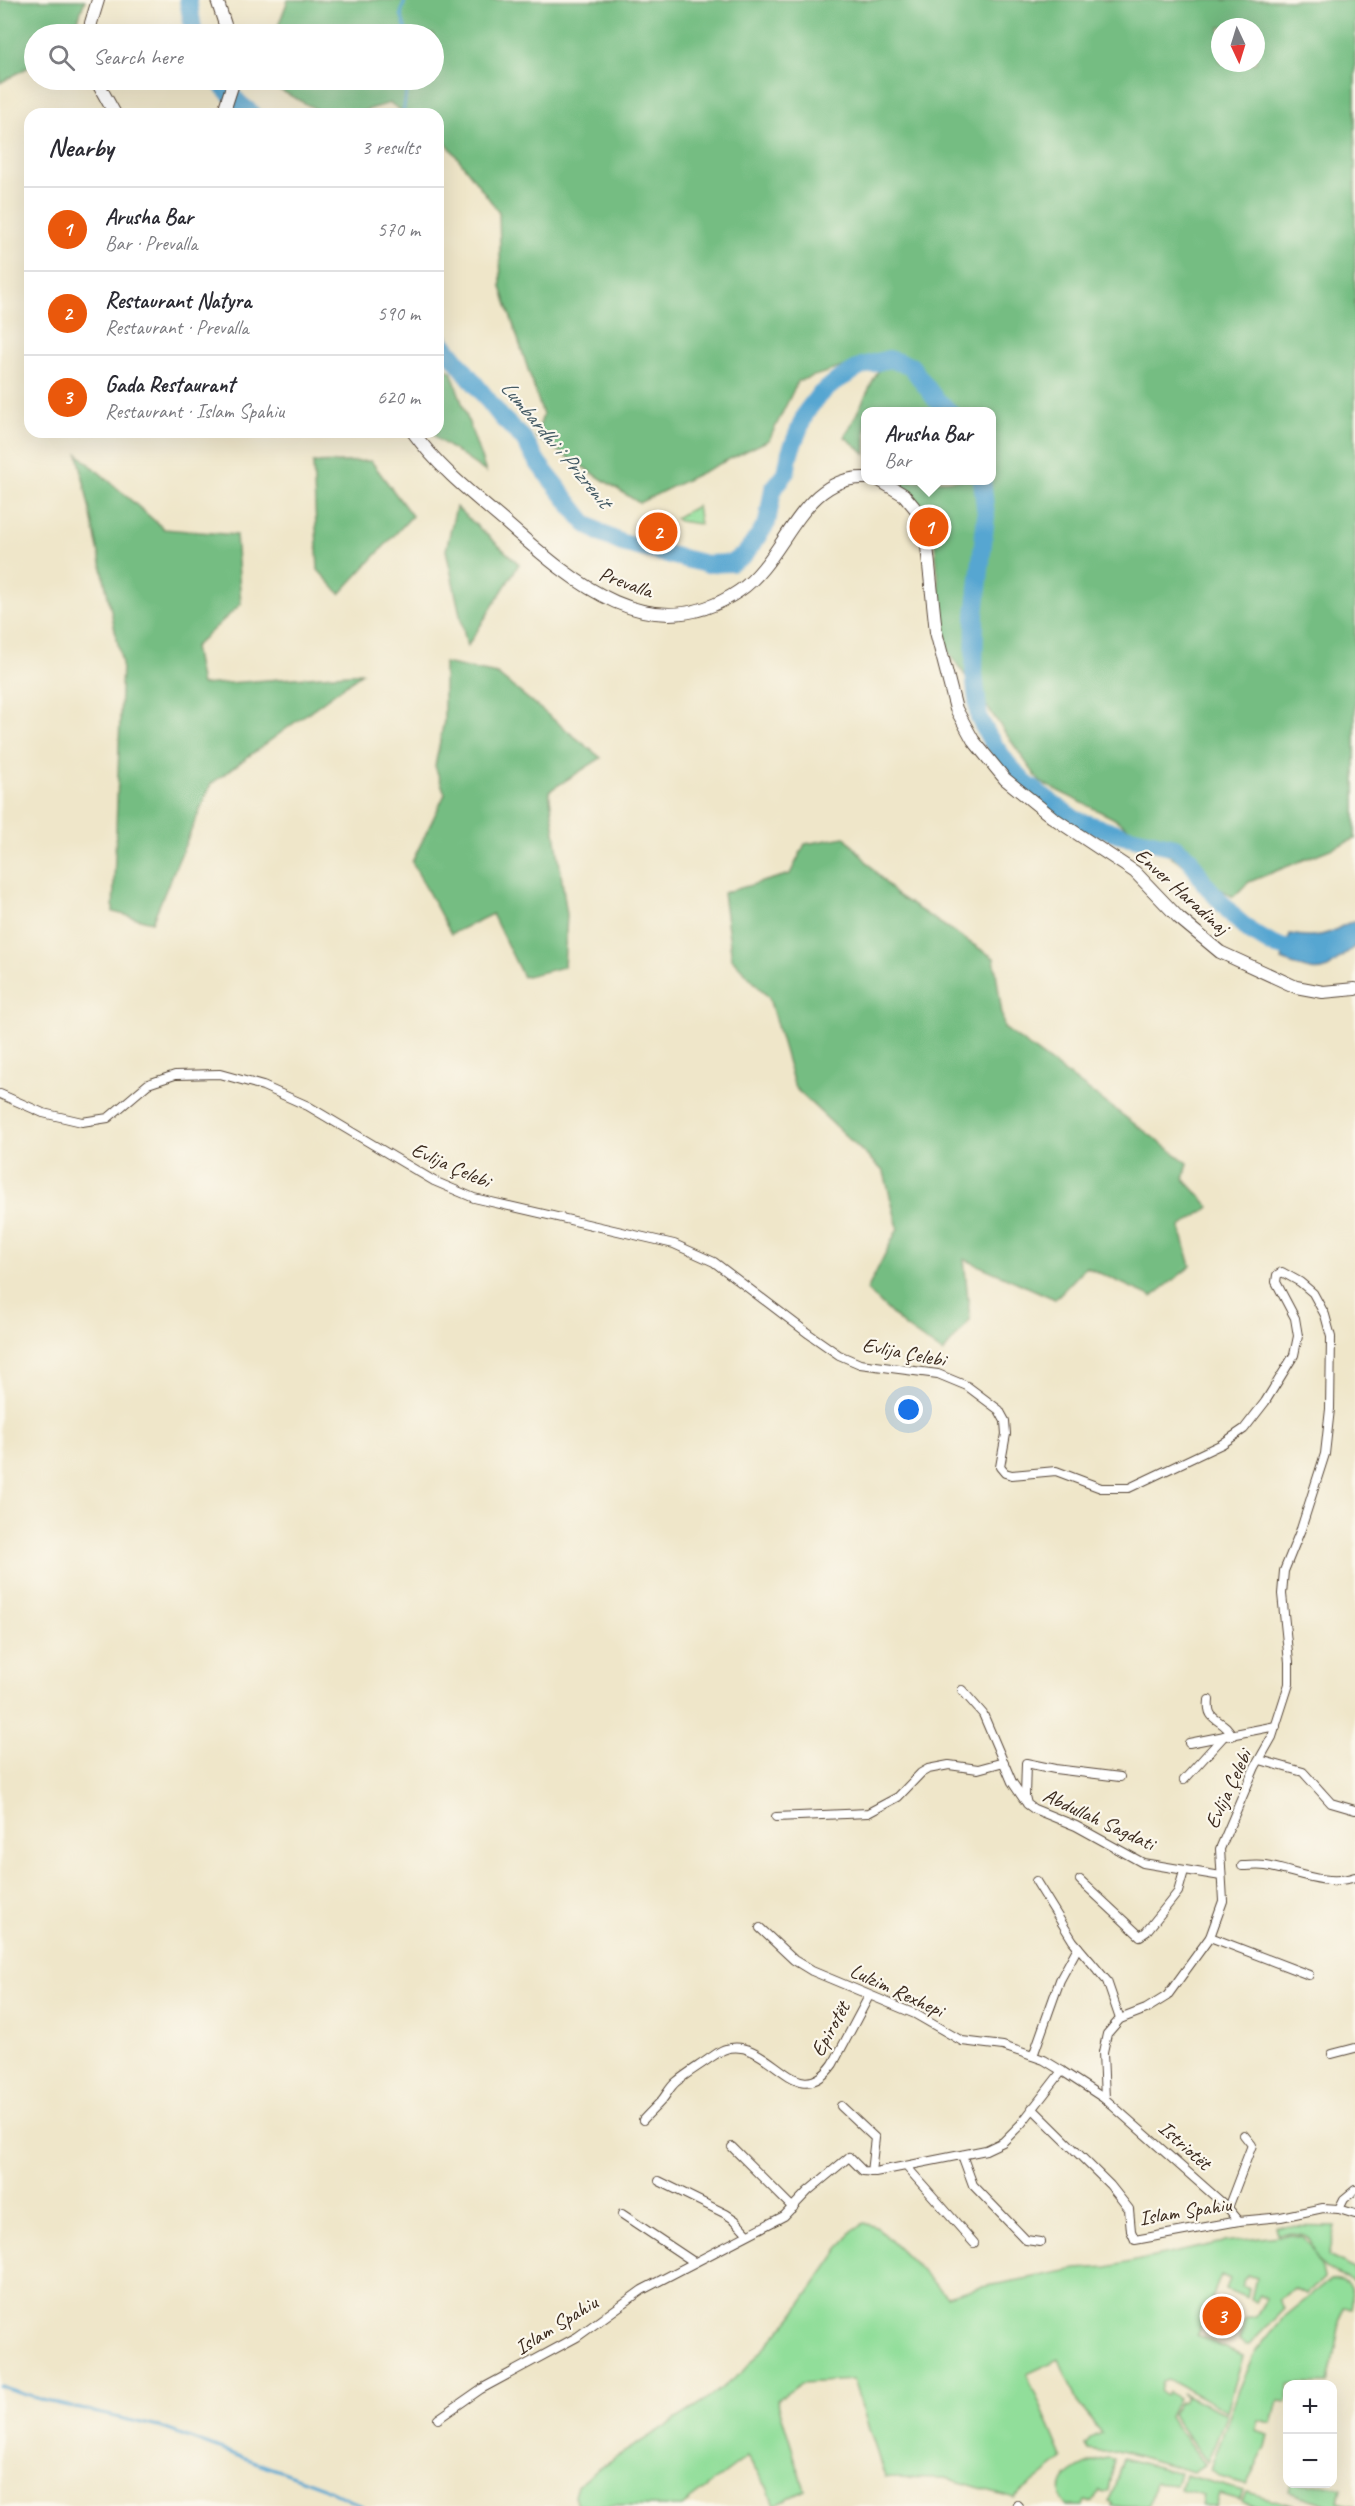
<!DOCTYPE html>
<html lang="en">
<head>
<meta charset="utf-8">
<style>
  body { margin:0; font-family:Caveat,sans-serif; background:#f7f7f7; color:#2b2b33 }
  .controls { position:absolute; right:18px; bottom:18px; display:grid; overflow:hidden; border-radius:12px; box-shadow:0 6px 24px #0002 }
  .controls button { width:54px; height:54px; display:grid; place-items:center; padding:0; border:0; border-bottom:2px solid #e1e1e2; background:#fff; color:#2b2b33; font:30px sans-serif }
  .compass { position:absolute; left:1211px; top:18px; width:54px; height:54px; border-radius:50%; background:#fff; box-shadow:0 6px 24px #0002; rotate:176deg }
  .you { position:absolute; left:909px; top:1410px; width:21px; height:21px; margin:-15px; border:4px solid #fff; border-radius:50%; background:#1a73e8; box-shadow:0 0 0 9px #1a73e833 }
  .badge { display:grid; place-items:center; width:39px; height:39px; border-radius:50%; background:#ea580c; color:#fff; font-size:20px; font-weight:700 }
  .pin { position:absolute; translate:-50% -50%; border:3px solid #fff; box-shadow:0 2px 6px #0006 }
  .popup { position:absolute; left:861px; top:407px; width:135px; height:78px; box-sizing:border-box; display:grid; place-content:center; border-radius:12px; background:#fff; filter:drop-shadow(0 2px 4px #0005); font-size:20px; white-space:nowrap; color:#7c7c81 }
  .popup b { font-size:22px; color:#2b2b33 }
  .popup::after { content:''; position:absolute; left:50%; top:100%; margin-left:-12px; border:12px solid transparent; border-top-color:#fff }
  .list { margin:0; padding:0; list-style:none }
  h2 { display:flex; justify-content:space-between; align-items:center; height:78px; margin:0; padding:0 24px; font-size:26px }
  h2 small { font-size:20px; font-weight:400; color:#7c7c81 }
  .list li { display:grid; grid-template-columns:39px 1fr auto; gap:18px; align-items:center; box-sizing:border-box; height:84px; padding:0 24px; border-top:2px solid #e1e1e2 }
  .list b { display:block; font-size:22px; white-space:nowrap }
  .list p { margin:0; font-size:20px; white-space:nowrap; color:#7c7c81 }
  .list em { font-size:20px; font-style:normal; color:#7c7c81 }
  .icon { flex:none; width:33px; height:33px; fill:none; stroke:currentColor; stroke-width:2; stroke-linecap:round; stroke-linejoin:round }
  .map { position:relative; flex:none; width:1355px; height:2506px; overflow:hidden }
  .search { position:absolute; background:#fff; box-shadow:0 6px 24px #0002; left:24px; top:24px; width:420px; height:66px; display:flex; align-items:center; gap:15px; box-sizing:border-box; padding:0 21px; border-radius:33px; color:#7c7c81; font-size:22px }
  .panel { position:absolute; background:#fff; box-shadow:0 6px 24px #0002; left:24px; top:108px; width:420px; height:330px; border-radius:18px }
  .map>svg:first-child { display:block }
  .green { fill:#91de9a; stroke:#66845c; stroke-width:1.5 }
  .forest { fill:#74bd82; stroke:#587450; stroke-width:1.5; fill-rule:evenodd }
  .water { fill:#57a6d1; stroke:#496878; stroke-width:1.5 }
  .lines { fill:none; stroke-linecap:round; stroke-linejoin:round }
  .stream { stroke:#57a6d1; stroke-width:3 }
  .river { stroke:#57a6d1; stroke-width:18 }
  .street-casing { stroke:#564638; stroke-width:10 }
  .secondary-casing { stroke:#564638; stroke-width:14 }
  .street { stroke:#fff; stroke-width:8 }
  .secondary { stroke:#fff; stroke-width:12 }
  .labels { text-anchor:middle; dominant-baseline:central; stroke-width:4.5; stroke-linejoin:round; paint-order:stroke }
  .street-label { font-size:21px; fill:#3b2a1e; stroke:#fbf7ec }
  .water-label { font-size:22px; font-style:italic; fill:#465c66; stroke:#fbf7ec }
</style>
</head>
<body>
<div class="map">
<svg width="1355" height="2506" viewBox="0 0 1355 2506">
  <rect width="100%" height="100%" fill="#fbf7ec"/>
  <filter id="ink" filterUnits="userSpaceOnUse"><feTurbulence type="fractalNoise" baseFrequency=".0167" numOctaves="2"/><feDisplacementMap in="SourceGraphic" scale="12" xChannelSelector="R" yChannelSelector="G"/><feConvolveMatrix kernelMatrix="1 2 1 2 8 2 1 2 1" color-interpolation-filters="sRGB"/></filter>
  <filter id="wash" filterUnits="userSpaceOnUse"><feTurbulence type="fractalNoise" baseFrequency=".008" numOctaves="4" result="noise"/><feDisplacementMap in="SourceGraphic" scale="24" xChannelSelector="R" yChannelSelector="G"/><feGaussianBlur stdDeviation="1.35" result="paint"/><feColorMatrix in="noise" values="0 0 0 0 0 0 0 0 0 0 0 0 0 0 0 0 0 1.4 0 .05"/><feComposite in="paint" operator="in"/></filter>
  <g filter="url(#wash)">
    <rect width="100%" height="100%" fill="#efe6c9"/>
    <g class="green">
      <path d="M 697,506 L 700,524 L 679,521 L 675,518 Z"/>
      <path d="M 864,2223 L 878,2228 L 947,2296 L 977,2288 L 1077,2269 L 1108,2267 L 1224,2242 L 1288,2235 L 1301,2236 L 1310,2244 L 1322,2269 L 1324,2278 L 1307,2294 L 1293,2288 L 1279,2301 L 1284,2309 L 1249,2345 L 1245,2345 L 1239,2340 L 1246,2318 L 1256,2316 L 1266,2299 L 1259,2295 L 1255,2301 L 1251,2299 L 1256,2278 L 1247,2275 L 1242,2286 L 1249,2289 L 1247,2298 L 1226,2289 L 1230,2279 L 1221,2275 L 1197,2335 L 1243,2356 L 1227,2411 L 1168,2379 L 1162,2381 L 1160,2392 L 1166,2396 L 1168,2392 L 1178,2398 L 1169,2417 L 1205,2464 L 1193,2472 L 1121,2451 L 1100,2452 L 1088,2450 L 1085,2445 L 1091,2438 L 1102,2433 L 1077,2402 L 1059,2359 L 1027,2374 L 1063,2459 L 1014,2498 L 946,2478 L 885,2477 L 853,2380 L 802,2383 L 777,2400 L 805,2490 L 774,2505 L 767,2487 L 747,2457 L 682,2506 L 577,2506 L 574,2496 L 577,2486 L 596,2470 L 702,2403 L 743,2372 L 792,2317 L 852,2231 Z"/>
      <path d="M 1275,2226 L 1335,2227 L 1328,2256 L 1355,2269 L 1355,2283 C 1347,2276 1333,2275 1325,2268 C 1303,2249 1326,2229 1277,2234 Z"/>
      <path d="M 1330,2280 C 1349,2277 1355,2292 1351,2308 L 1343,2307 L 1328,2384 L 1288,2384 L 1287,2402 L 1278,2401 L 1272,2423 L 1258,2420 L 1255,2431 L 1269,2435 L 1266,2447 L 1246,2484 L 1220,2477 L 1210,2469 L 1239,2390 L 1256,2351 L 1283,2318 Z"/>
      <path d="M 1181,2393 L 1227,2414 L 1207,2462 L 1172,2415 L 1180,2401 L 1182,2402 L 1186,2396 Z"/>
      <path d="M 1108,2458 L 1114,2459 L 1108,2490 L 1103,2492 L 1099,2490 L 1093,2502 L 1087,2500 L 1083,2506 L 1067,2506 C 1044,2478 1086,2462 1108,2458 Z"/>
      <path d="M 1123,2458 L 1180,2473 L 1176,2485 L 1155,2483 L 1149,2506 L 1111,2506 L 1112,2503 L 1108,2501 L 1114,2488 Z"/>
      <path d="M 1185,2475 L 1243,2491 L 1240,2500 L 1219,2494 L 1215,2506 L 1201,2506 L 1203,2495 L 1181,2489 Z"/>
      <path d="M 1291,2484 L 1317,2484 L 1342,2489 L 1339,2501 L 1355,2506 L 1332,2506 L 1289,2492 Z"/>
      <path d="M 1246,2492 L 1296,2506 L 1254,2506 L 1242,2502 Z"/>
    </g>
    <g class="forest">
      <path d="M 0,0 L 85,0 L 73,34 L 34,34 L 34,64 L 0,83 Z"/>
      <path d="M 288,0 L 1355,0 L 1355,839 L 1249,882 L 1233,897 L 1113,818 L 1040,782 L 947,650 L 940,598 L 933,521 L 897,481 L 992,480 L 992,412 L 866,412 L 866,454 L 845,437 L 887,353 L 798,381 L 769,440 L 639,503 L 536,437 L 543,415 L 501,287 L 499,212 L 445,141 L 438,136 L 438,114 L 406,114 L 390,103 L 353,114 L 325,114 L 261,80 L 434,80 L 434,34 L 275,34 ZM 1220,27 L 1256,27 L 1256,63 L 1220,63 Z"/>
      <path d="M 438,367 L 451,371 L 486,472 L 439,440 L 431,432 L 438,432 Z"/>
      <path d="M 78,454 L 164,529 L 236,535 L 241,604 L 194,647 L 201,685 L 362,673 L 211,784 L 152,922 L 113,912 L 122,663 Z"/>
      <path d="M 371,461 L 412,516 L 340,594 L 318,570 L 313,463 Z"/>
      <path d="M 456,507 L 519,564 L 467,647 L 446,550 Z"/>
      <path d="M 444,663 L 497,674 L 601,758 L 549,791 L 567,915 L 564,967 L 523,977 L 492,914 L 451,934 L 412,862 L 445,794 L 435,766 L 444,721 Z"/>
      <path d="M 845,837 L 895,894 L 994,958 L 1004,1028 L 1188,1163 L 1184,1179 L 1210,1207 L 1180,1227 L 1191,1266 L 1152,1297 L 1086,1267 L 1055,1299 L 964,1259 L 970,1320 L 943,1353 L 904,1326 L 867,1290 L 898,1228 L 884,1172 L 795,1088 L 769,998 L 732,959 L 723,893 L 790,874 L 805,844 Z"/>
    </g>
    <path class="water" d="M 1355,921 L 1355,947 C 1346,952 1340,959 1332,965 C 1318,978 1296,965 1282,960 L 1290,934 C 1304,937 1320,937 1333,931 C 1341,927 1346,923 1355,921 Z"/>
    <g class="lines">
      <g class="stream">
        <path d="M 405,0 L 401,14 L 407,34"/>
        <path d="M 403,114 L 408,80"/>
        <path d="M 0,2387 L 46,2401 L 163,2428 L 323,2487 L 362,2506"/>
      </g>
      <g class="river">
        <path d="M 188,0 L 194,34"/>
        <path d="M 217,80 L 241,105 L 253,114"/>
        <path d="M 438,337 L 502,418 L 523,438 L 538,463 L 586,524 L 604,535 L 622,543 L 706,564 L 731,563 L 744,555 L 752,545 L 767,523 L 773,489 L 786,473 L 790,452 L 806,412 L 819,395 L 838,380 L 862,366 L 889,359 L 911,366 L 936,400 L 950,412"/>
        <path d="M 982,480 L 986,516 L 975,615 L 974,674 L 979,718 L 990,739 L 1007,763 L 1025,783 L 1076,820 L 1125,836 L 1175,847 L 1189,858 L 1205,884 L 1235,918 L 1251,932 L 1273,945 L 1301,952 L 1316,952 L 1355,933"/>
      </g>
    </g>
  </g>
  <g filter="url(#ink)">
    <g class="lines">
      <g class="street-casing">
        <g id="street">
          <path d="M 0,1094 L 43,1113 L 82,1122 L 108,1118 L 148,1084 L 175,1075 L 220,1074 L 263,1086 L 308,1106 L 434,1181 L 474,1198 L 674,1244 L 714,1262 L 809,1334 L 839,1355 L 860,1364 L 938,1374 L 967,1386 L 999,1410 L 1005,1421 L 1006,1434 L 1000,1467 L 1005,1473 L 1012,1475 L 1056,1471 L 1101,1488 L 1129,1488 L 1222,1444 L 1244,1429 L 1265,1402 L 1294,1355 L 1298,1336 L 1295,1318 L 1276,1282 L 1277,1275 L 1282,1272 L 1300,1282 L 1313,1293 L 1325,1315 L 1331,1337 L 1330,1409 L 1325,1454 L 1301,1529 L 1284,1571 L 1282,1594 L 1289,1662 L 1289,1684 L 1272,1737 L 1255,1767 L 1220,1849 L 1223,1901 L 1210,1937 L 1167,1996 L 1146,2009 L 1120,2019 L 1107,2034 L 1103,2052 L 1105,2099"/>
          <path d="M 962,1690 L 983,1714 L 1012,1782 L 1025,1801"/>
          <path d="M 1209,1700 C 1206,1724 1224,1717 1232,1736"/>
          <path d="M 1189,1743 L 1276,1726"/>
          <path d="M 1260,1760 L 1303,1772 L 1331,1803 L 1355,1810"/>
          <path d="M 1120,1777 L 1055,1769 L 1026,1763 L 1025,1796 L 1027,1804 L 1034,1809 L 1076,1826 L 1143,1863 L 1221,1876"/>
          <path d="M 1184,1780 L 1224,1736"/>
          <path d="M 776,1817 L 868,1813 L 898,1797 L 921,1773 L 928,1769 L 949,1765 L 978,1769 L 1004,1762"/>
          <path d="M 1242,1866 C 1250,1866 1258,1865 1266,1866 C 1295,1871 1326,1887 1355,1877"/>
          <path d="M 1080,1880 L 1140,1936 L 1146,1932 L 1178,1892 L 1184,1871"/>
          <path d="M 1036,1881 L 1073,1941 L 1107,1981 L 1120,2019"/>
          <path d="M 760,1928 L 794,1960 L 812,1971 L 915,2014 L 962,2041 L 1003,2046 L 1044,2060 L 1062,2071 L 1105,2099 L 1228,2208 L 1239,2221"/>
          <path d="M 1210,1937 L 1309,1975"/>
          <path d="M 1332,2054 L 1355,2048"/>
          <path d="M 1033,2056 L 1060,1980 L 1078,1947"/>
          <path d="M 841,2106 L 875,2138 L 871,2172"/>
          <path d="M 1032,2108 L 1110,2185 L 1129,2209 L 1131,2231 L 1135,2240 L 1239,2221 L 1281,2217 L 1323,2208 L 1339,2209 L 1355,2214"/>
          <path d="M 643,2120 C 649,2113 656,2107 662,2100 C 667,2094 670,2087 676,2082 C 687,2073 699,2066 710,2058 C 715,2055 721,2050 726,2049 C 770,2036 796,2116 833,2064 L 869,1996"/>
          <path d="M 732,2147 L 793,2208"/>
          <path d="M 962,2155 L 973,2185 L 1026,2240 L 1040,2242"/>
          <path d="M 906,2166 L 974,2243"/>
          <path d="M 659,2181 L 726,2214 L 735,2220 L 747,2233"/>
          <path d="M 1228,2208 L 1252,2145 L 1244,2135"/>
          <path d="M 1339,2209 L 1344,2199 L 1355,2190"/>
          <path d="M 622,2214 L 694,2262"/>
          <path d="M 438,2419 L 481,2389 L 577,2337 L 642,2290 L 784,2216 L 808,2191 L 849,2157 L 863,2171 L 875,2172 L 986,2150 L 1003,2142 L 1021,2124 L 1062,2071"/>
          <path d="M 1017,2505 L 1018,2506"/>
        </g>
      </g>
      <g class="secondary-casing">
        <g id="secondary">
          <path d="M 217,0 L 228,34"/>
          <path d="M 90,34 L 91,23 L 98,0"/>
          <path d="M 96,80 L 115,114"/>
          <path d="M 223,114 L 234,80"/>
          <path d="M 413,432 C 438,467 472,494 504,521 C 570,579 649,652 739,591 C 786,560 801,475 866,478"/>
          <path d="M 879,480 L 904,495 L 919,513 L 926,537 L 936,632 L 956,709 L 973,740 L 1005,779 L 1052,817 L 1135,872 L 1179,918 L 1220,952 L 1296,987 L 1323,992 L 1355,989"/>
        </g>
      </g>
      <use href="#street" class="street"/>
      <use href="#secondary" class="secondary"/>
    </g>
  </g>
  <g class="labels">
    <g class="street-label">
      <text transform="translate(626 582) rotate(20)">Prevalla</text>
      <text transform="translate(1182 891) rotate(42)">Enver Haradinaj</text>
      <text transform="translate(451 1165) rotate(24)">Evlija Çelebi</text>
      <text transform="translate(904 1352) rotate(11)">Evlija Çelebi</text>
      <text transform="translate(1228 1789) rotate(-65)">Evlija Çelebi</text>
      <text transform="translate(1099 1819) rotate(25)">Abdullah Sagdati</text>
      <text transform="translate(897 1990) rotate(25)">Lulzim Rexhepi</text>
      <text transform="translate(830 2029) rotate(-61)">Epirotët</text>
      <text transform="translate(1185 2145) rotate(42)">Istriotët</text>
      <text transform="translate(1185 2211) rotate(-9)">Islam Spahiu</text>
      <text transform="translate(556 2325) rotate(-32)">Islam Spahiu</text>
    </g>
    <g class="water-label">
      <text transform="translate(556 444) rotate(50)">Lumbardhi i Prizrenit</text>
    </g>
  </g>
</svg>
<div class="controls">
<button>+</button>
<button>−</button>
</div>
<svg class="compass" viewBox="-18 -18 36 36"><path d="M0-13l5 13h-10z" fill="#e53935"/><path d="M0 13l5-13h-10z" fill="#7c7c81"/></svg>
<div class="you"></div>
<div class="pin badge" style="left:929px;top:527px">1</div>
<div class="popup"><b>Arusha Bar</b>Bar</div>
<div class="pin badge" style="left:658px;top:532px">2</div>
<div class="pin badge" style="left:1222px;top:2316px">3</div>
<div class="search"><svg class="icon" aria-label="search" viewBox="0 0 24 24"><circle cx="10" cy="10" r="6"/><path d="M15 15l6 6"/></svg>Search here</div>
<section class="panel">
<h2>Nearby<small>3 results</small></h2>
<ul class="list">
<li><span class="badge">1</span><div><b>Arusha Bar</b><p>Bar · Prevalla</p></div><em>570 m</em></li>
<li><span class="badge">2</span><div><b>Restaurant Natyra</b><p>Restaurant · Prevalla</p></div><em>590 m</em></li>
<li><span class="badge">3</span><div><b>Gada Restaurant</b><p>Restaurant · Islam Spahiu</p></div><em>620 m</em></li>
</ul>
</section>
</div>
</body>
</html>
